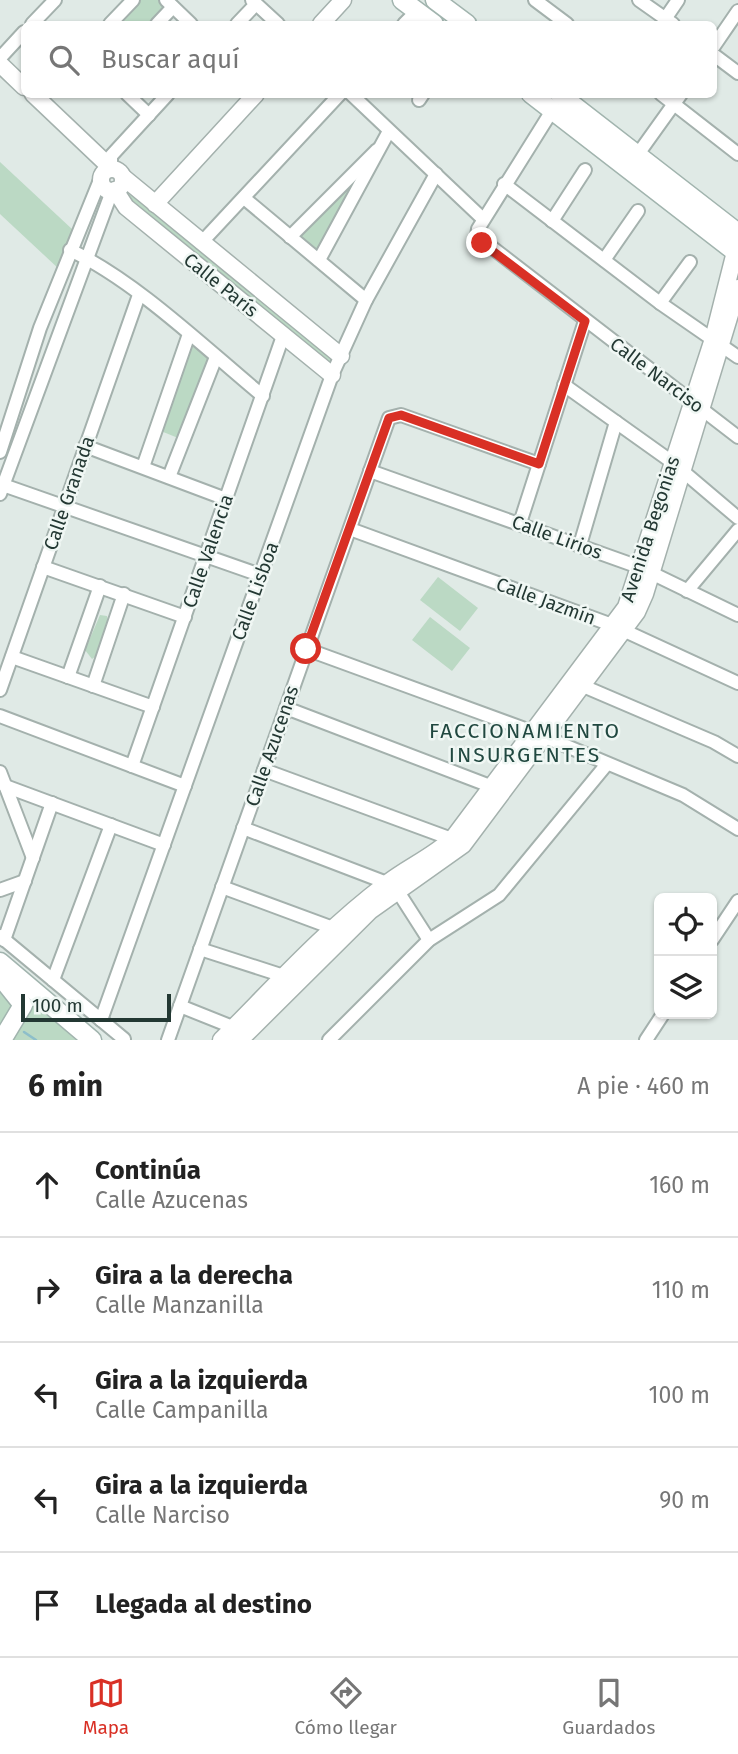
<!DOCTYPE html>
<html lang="es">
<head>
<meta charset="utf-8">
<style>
  body { margin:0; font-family:"Fira Sans",sans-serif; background:#f2f2f2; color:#222 }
  .controls { position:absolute; right:21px; bottom:21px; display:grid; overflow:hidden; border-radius:10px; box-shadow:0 2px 5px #0004 }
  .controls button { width:63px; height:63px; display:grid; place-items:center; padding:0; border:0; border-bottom:2px solid #e0e0e0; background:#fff; color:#222; font:35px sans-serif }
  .scale { position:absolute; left:21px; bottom:18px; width:150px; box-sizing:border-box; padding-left:7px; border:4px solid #233833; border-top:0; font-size:19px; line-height:24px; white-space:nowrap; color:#233833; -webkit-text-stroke:5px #f0f7f4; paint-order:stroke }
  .stop { position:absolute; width:21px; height:21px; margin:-16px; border:5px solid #d93025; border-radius:50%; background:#fff }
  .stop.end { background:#d93025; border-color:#fff; box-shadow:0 2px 7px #0008 }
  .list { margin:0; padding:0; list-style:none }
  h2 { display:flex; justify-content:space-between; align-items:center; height:91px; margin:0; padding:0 28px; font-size:30px }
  h2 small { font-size:23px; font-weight:400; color:#767676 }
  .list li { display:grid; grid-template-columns:46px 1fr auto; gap:21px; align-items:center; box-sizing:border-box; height:105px; padding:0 28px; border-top:2px solid #e0e0e0 }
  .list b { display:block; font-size:26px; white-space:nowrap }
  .list p { margin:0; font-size:23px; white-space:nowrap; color:#767676 }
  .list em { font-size:23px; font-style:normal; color:#767676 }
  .icon { flex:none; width:38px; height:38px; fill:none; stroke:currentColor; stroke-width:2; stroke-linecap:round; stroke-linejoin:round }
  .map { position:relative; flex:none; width:738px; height:1040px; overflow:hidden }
  .search { position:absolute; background:#fff; box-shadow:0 2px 5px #0004; left:21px; right:21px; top:21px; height:77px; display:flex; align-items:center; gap:18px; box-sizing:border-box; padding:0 24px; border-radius:10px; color:#767676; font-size:26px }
  .sheet { height:616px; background:#fff }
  nav { display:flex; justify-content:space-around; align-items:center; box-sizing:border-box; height:98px; border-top:2px solid #e0e0e0; background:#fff; font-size:19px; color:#767676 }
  nav a { display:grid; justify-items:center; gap:4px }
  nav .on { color:#d93025 }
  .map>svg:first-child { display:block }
  .green { fill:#bbd9c4 }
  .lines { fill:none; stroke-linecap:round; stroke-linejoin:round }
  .stream { stroke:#8dbeca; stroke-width:2.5 }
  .minor-casing { stroke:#a4b1ad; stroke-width:16 }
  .tertiary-casing { stroke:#a4b1ad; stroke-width:19 }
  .secondary-casing { stroke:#a1b4ae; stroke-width:21 }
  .minor { stroke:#fff; stroke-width:12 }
  .tertiary { stroke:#fff; stroke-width:16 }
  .secondary { stroke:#fff; stroke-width:18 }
  .route { stroke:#d93025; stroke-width:9 }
  .labels { text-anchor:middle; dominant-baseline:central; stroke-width:5; stroke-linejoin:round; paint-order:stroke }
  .street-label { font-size:19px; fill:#233833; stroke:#f0f7f4 }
  .neighbourhood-label { font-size:21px; letter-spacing:2px; fill:#214840; stroke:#f0f7f4 }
</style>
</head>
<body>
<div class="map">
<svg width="738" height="1040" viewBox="0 0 738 1040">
  <rect width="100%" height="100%" fill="#e0eae6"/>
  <g class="green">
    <path d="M 133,0 L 166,0 L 173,7 L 157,24 L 110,24 Z"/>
    <path d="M 372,157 L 318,256 L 295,238 Z"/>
    <path d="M 0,162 L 73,230 L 59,269 L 0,214 Z"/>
    <path d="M 123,183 L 341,356 L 332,375 L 119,197 Z"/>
    <path d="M 189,336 L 214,357 L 178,438 L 156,429 Z"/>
    <path d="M 438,577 L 478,608 L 460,631 L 420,600 Z"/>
    <path d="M 100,615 L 107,616 L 108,620 L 99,654 L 92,659 L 85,650 Z"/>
    <path d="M 430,617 L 470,648 L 452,671 L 412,640 Z"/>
    <path d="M 0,973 L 76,1040 L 0,1040 Z"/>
  </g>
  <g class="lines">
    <path class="stream" d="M 24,1032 L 36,1040"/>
    <g class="minor-casing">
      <g id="minor">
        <path d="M 166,0 L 191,24"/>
        <path d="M 252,0 L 278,24"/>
        <path d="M 535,0 L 567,24"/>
        <path d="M 639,0 L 673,24"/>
        <path d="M 665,19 L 678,0"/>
        <path d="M 32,24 L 55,0"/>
        <path d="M 110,24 L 133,0"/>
        <path d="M 157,24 L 173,7"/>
        <path d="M 237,24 L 256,4"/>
        <path d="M 404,24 L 417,11"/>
        <path d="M 714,46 L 738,11"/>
        <path d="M 714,55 L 738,73"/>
        <path d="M 0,58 L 24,32"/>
        <path d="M 127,94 L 149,115"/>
        <path d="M 351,94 L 483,219"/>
        <path d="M 661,94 L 738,154"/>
        <path d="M 419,100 L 423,94"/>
        <path d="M 553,109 L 478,229 L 477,236 L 738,437"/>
        <path d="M 633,161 L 681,94"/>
        <path d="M 111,168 L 111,156 L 168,94"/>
        <path d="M 504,184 L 660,303 L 738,357"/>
        <path d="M 244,198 L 366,300"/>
        <path d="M 552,221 L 585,170"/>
        <path d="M 290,237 L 377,150"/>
        <path d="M 201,243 L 340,94"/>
        <path d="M 70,250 C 136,281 206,349 263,396"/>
        <path d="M 319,260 L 389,131"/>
        <path d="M 604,260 L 638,211"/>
        <path d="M 660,303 L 690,262"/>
        <path d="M 564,385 L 672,462 L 738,518"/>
        <path d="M 85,446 L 226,499"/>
        <path d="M 0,452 L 40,328 L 100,180"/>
        <path d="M 143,467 L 189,334"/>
        <path d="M 370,471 L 639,567 L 738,615"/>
        <path d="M 169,477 L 216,357"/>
        <path d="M 3,485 L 260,575"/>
        <path d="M 0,494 L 112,191"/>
        <path d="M 520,523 L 585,321"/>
        <path d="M 350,529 L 612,625 L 738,683"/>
        <path d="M 580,545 L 616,422"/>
        <path d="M 43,567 L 185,617"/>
        <path d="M 687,591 L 738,530"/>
        <path d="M 306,649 L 533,732 L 683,795 L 738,829"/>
        <path d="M 12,657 L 153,707"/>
        <path d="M 68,677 L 100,586"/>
        <path d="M 576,683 L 714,742 L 738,756"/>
        <path d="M 93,686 L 124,594"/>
        <path d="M 0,690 L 139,295"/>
        <path d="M 286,708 L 498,789"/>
        <path d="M 0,716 L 185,786"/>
        <path d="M 132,766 L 283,336"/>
        <path d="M 264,770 L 457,841"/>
        <path d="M 0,772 L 33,858"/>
        <path d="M 5,786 L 164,845"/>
        <path d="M 243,828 L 387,883 L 397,890 L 429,940"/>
        <path d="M 222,887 L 341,931"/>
        <path d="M 0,890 L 25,881"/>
        <path d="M 0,936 L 124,1039"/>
        <path d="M 4,940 L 52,803"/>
        <path d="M 712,940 L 738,901"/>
        <path d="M 200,949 L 290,978"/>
        <path d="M 53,980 L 111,825"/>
        <path d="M 180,1006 L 240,1030"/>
        <path d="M 101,1020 L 332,375 L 366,300 L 436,174"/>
        <path d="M 168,1040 L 389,418 L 401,415 L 539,464"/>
        <path d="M 329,1040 L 429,940 L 499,895 L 607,764"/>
        <path d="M 646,1040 L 663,1014"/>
      </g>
    </g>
    <g class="tertiary-casing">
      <g id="tertiary">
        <path d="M 321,24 L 343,0"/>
        <path d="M 0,64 L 24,87"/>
        <path d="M 33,94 L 111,168"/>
        <circle cx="112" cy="180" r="11"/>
        <path d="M 123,177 L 341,356"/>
        <path d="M 115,190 L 126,207 L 332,375"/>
        <path d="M 155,204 L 256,94"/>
        <path d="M 221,1040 C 274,987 326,929 386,884 C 408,867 432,857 453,838 L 626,607 L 713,339 L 738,240"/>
        <path d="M 240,1040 L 370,911 L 463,845 L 637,612 L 645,594 L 738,288"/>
      </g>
    </g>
    <g class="secondary-casing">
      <g id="secondary">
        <path d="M 402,0 L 434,24"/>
        <path d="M 435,0 L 467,24"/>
        <path d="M 531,94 L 738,254"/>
        <path d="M 559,94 L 738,233"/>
        <path d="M 0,962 L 92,1040"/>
        <path d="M 0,976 L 23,1005 L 2,1040"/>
      </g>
    </g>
    <use href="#minor" class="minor"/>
    <use href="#tertiary" class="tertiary"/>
    <use href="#secondary" class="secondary"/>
  </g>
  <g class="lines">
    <path class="route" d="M 306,649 L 389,418 L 401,415 L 539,464 L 585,321 L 482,243"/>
  </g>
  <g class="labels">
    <g class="street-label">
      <text transform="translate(221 285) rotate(39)">Calle París</text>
      <text transform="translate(657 375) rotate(37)">Calle Narciso</text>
      <text transform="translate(69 493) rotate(-71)">Calle Granada</text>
      <text transform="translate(650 529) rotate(-72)">Avenida Begonias</text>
      <text transform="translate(557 537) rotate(20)">Calle Lirios</text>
      <text transform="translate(208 551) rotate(-71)">Calle Valencia</text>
      <text transform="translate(255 591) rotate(-70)">Calle Lisboa</text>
      <text transform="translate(546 601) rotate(20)">Calle Jazmín</text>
      <text transform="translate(272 746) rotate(-71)">Calle Azucenas</text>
    </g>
    <g class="neighbourhood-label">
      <text x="525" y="731">FACCIONAMIENTO<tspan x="525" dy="24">INSURGENTES</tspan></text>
    </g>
  </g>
</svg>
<div class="controls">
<button><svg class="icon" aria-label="locate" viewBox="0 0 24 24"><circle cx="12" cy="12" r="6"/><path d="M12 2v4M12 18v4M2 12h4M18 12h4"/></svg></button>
<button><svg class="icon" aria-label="layers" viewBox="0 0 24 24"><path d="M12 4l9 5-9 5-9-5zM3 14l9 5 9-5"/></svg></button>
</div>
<div class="scale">100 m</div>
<div class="stop" style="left:306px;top:649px"></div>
<div class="stop end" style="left:482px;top:243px"></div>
<div class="search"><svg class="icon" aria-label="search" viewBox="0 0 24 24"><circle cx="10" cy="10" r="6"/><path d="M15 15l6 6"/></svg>Buscar aquí</div>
</div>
<section class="sheet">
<h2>6 min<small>A pie · 460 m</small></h2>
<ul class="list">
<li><svg class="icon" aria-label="ahead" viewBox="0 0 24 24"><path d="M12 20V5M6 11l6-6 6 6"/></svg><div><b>Continúa</b><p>Calle Azucenas</p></div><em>160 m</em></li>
<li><svg class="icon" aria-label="right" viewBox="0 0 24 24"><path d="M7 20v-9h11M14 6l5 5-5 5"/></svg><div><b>Gira a la derecha</b><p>Calle Manzanilla</p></div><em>110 m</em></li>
<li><svg class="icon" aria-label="left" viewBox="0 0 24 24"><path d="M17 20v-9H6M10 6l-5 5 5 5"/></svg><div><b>Gira a la izquierda</b><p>Calle Campanilla</p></div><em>100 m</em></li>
<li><svg class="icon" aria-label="left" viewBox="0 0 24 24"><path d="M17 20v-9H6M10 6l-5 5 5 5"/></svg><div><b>Gira a la izquierda</b><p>Calle Narciso</p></div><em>90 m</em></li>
<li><svg class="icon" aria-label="arrive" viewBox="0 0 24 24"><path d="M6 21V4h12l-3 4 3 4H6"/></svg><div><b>Llegada al destino</b></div></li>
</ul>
</section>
<nav>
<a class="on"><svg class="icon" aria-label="map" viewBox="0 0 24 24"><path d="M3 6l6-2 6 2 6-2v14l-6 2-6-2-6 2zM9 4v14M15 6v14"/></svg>Mapa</a>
<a><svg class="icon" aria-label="directions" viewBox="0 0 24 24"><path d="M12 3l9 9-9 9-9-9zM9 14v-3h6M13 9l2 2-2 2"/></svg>Cómo llegar</a>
<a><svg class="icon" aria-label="saved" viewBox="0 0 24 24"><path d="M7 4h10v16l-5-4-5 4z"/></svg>Guardados</a>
</nav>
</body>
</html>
